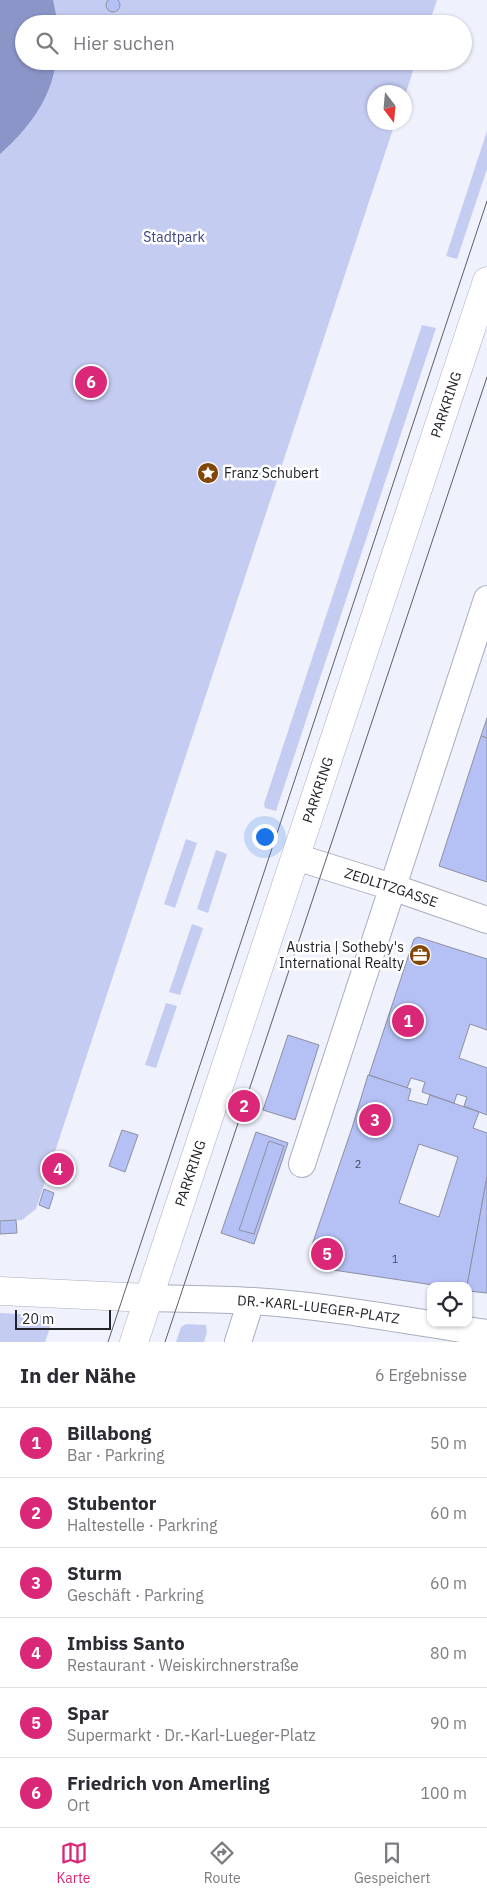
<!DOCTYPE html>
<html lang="de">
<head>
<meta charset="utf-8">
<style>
  body { margin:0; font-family:"IBM Plex Sans",sans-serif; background:#f2f2f3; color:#2b2b33 }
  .controls { position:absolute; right:15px; bottom:15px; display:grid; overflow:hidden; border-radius:10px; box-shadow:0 1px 4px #0004 }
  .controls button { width:45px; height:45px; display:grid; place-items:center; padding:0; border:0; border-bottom:1px solid #e1e1e2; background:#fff; color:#2b2b33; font:25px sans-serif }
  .compass { position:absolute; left:367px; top:85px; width:45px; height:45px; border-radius:50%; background:#fff; box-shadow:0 1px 4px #0004; rotate:164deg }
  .scale { position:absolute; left:15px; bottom:12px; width:96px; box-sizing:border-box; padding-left:5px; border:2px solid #212329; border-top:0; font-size:14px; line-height:18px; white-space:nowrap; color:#212329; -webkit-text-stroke:4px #fff; paint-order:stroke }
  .you { position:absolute; left:264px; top:836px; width:18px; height:18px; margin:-12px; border:4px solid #fff; border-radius:50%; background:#1a73e8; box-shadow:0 0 0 8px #1a73e833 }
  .badge { display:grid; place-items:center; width:32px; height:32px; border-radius:50%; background:#db2777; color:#fff; font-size:16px; font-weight:700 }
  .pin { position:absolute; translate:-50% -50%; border:2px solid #fff; box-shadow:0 1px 5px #0006 }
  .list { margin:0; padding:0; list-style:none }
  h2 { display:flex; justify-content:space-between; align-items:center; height:65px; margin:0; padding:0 20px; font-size:21px }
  h2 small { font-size:16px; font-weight:400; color:#7c7c81 }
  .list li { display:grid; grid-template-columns:32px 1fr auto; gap:15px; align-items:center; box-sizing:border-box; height:70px; padding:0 20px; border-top:1px solid #e1e1e2 }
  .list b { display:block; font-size:19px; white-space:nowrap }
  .list p { margin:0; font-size:16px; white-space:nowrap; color:#7c7c81 }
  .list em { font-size:16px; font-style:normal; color:#7c7c81 }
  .icon { flex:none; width:28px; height:28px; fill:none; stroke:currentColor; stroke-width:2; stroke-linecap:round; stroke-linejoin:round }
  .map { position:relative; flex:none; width:487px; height:1342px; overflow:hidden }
  .search { position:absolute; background:#fff; box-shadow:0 1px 4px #0004; left:15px; right:15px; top:15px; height:55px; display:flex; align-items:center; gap:12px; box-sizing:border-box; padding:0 18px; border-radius:28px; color:#7c7c81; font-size:19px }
  .sheet { height:485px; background:#fff }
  nav { display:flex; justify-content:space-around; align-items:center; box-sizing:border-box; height:70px; border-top:1px solid #e1e1e2; background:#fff; font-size:14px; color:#7c7c81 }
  nav a { display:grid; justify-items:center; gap:2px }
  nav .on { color:#db2777 }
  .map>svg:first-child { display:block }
  .green { fill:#c5ccf1 }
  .water { fill:#8b95c8 }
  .building { fill:#b5c0f5; stroke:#8d90a1; fill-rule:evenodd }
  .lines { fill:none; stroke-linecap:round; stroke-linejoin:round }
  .minor-casing { stroke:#a9adbe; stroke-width:28 }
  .tertiary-casing { stroke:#a9adbe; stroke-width:29 }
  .secondary-casing { stroke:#a9adbe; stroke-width:29 }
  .minor { stroke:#fff; stroke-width:26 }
  .tertiary { stroke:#fff; stroke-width:28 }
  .secondary { stroke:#fff; stroke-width:28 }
  .tram { stroke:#5d5f66; stroke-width:1 }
  .labels { text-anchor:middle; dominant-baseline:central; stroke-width:5; stroke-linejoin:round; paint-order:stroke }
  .number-label { font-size:11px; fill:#464a5c }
  .park-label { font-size:14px; fill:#3b4383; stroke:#fff }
  .street-label { font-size:14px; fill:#212329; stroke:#fff }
  .poi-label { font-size:14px; fill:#212329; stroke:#fff; text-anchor:start }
</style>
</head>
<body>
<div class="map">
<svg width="487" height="1342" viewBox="0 0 487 1342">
  <rect width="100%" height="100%" fill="#eff1fc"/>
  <g class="green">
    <path d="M 0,0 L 437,0 L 429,24 L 24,24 L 24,61 L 416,61 L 405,96 L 404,92 L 374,92 L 374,122 L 395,123 L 36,1209 L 22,1220 L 0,1221 Z"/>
    <path d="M 487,131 L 487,169 L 457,259 L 446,256 Z"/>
    <path d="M 422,325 L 436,328 L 276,811 L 265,808 L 264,804 Z"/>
    <path d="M 186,839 L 197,843 L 175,908 L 164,904 Z"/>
    <path d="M 216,850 L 227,854 L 208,913 L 197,909 Z"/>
    <path d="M 192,924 L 203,928 L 180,995 L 169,992 Z"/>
    <path d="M 166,1003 L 177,1006 L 156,1068 L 145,1065 Z"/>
    <path d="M 0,1313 L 54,1316 L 45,1342 L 0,1342 Z"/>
    <path d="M 186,1324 L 206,1325 L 207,1332 L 204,1342 L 176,1342 L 181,1327 Z"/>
  </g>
  <path class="water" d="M 0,0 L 53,0 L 58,24 L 24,24 L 24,61 L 56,61 C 51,100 28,129 0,154 Z"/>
  <g class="building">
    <circle cx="113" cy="5" r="7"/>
    <path d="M 487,718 L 487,738 L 481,736 Z"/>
    <path d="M 481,736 L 487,738 L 487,882 L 439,866 Z"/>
    <path d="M 418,937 L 487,959 L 487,1030 L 470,1024 L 459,1058 L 487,1068 L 487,1115 L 464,1106 L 467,1097 L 457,1094 L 454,1103 L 422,1092 L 425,1082 L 411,1078 L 407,1088 L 369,1075 L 414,939 Z"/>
    <path d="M 288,1035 L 319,1045 L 295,1120 L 263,1110 Z"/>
    <path d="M 368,1075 L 411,1089 L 408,1100 L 427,1105 L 430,1095 L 479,1112 L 473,1128 L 487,1133 L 487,1177 L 467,1286 L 440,1286 L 320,1268 L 310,1251 L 352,1128 ZM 419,1144 L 458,1157 L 439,1217 L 399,1203 Z"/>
    <path d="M 122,1130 L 138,1135 L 125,1172 L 109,1166 Z"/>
    <path d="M 256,1132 L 288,1143 L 254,1244 L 221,1233 Z"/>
    <path d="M 269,1141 L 284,1146 L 254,1234 L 239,1230 Z"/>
    <path d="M 55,1156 L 67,1160 L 61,1181 L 48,1178 Z"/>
    <path d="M 487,1177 L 487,1293 L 468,1291 L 467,1286 Z"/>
    <path d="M 44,1189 L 54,1193 L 49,1209 L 39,1205 Z"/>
    <path d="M 16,1220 L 17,1233 L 0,1234 L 0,1221 Z"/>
  </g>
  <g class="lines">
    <g class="minor-casing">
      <g id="minor">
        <path id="s1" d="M 296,857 L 392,887 L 487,920"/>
        <path d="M 302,1164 L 487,599"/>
        <path id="s2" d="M 148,1298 C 183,1299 217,1299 252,1301 C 331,1306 409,1321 487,1333"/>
        <path d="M 238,1342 L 251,1301"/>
      </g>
    </g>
    <g class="tertiary-casing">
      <path id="tertiary" d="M 0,1291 L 148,1298"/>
    </g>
    <g class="secondary-casing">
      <g id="secondary">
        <path id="s3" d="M 134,1342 L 487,281"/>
      </g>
    </g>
    <use href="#minor" class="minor"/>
    <use href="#tertiary" class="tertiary"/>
    <use href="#secondary" class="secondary"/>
    <g class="tram">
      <path d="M 108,1342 L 487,201"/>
      <path d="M 165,1342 L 487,377"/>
    </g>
  </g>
  <defs>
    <g id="sight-disc" transform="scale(1.125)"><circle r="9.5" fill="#844607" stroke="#fff"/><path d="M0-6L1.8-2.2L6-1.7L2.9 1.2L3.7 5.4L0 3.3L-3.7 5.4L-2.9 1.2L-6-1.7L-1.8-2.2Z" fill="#fff"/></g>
    <g id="office-disc" transform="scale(1.125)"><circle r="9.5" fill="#844607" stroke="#fff"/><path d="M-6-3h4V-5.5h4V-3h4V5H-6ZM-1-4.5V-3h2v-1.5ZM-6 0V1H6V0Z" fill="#fff"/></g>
  </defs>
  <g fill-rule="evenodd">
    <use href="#sight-disc" x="208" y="473"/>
    <use href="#office-disc" x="420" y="955"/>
  </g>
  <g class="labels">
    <g class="number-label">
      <text x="358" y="1164">2</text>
      <text x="395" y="1259">1</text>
    </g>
    <g class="park-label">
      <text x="174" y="237">Stadtpark</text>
    </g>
    <g class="street-label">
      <text stroke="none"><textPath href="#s3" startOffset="988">PARKRING</textPath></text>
      <text stroke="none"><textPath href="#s3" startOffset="582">PARKRING</textPath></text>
      <text stroke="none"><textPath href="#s1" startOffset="100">ZEDLITZGASSE</textPath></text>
      <text stroke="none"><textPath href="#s3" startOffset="178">PARKRING</textPath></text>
      <text stroke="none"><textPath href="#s2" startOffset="171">DR.-KARL-LUEGER-PLATZ</textPath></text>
    </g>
    <g class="poi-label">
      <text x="224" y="473">Franz Schubert</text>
      <text x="404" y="947" text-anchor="end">Austria | Sotheby's<tspan x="404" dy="16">International Realty</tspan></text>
    </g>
  </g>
</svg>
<div class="controls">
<button><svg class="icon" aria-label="locate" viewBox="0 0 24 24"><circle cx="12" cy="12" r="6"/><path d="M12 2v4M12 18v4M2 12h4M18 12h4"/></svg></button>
</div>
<svg class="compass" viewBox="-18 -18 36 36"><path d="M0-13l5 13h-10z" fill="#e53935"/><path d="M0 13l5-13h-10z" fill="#7c7c81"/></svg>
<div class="scale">20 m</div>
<div class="you"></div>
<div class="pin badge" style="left:408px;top:1021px">1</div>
<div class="pin badge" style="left:244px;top:1106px">2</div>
<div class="pin badge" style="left:375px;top:1120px">3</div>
<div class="pin badge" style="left:58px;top:1169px">4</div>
<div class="pin badge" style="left:327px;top:1254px">5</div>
<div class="pin badge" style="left:91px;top:382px">6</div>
<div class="search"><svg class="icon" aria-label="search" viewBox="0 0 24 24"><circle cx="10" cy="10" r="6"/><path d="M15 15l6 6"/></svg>Hier suchen</div>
</div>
<section class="sheet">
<h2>In der Nähe<small>6 Ergebnisse</small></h2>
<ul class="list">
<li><span class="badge">1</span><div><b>Billabong</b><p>Bar · Parkring</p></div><em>50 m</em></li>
<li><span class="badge">2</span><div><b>Stubentor</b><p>Haltestelle · Parkring</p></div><em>60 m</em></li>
<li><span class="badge">3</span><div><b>Sturm</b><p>Geschäft · Parkring</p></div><em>60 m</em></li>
<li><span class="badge">4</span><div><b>Imbiss Santo</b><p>Restaurant · Weiskirchnerstraße</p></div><em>80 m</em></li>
<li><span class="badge">5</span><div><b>Spar</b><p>Supermarkt · Dr.-Karl-Lueger-Platz</p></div><em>90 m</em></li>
<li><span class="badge">6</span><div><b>Friedrich von Amerling</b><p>Ort</p></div><em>100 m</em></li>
</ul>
</section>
<nav>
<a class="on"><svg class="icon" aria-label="map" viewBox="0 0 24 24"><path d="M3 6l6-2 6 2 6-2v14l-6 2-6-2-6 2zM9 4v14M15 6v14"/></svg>Karte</a>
<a><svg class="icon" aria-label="directions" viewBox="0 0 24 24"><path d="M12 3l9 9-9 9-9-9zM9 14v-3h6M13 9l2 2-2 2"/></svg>Route</a>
<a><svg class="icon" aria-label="saved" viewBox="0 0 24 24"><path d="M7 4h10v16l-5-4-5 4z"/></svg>Gespeichert</a>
</nav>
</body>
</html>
